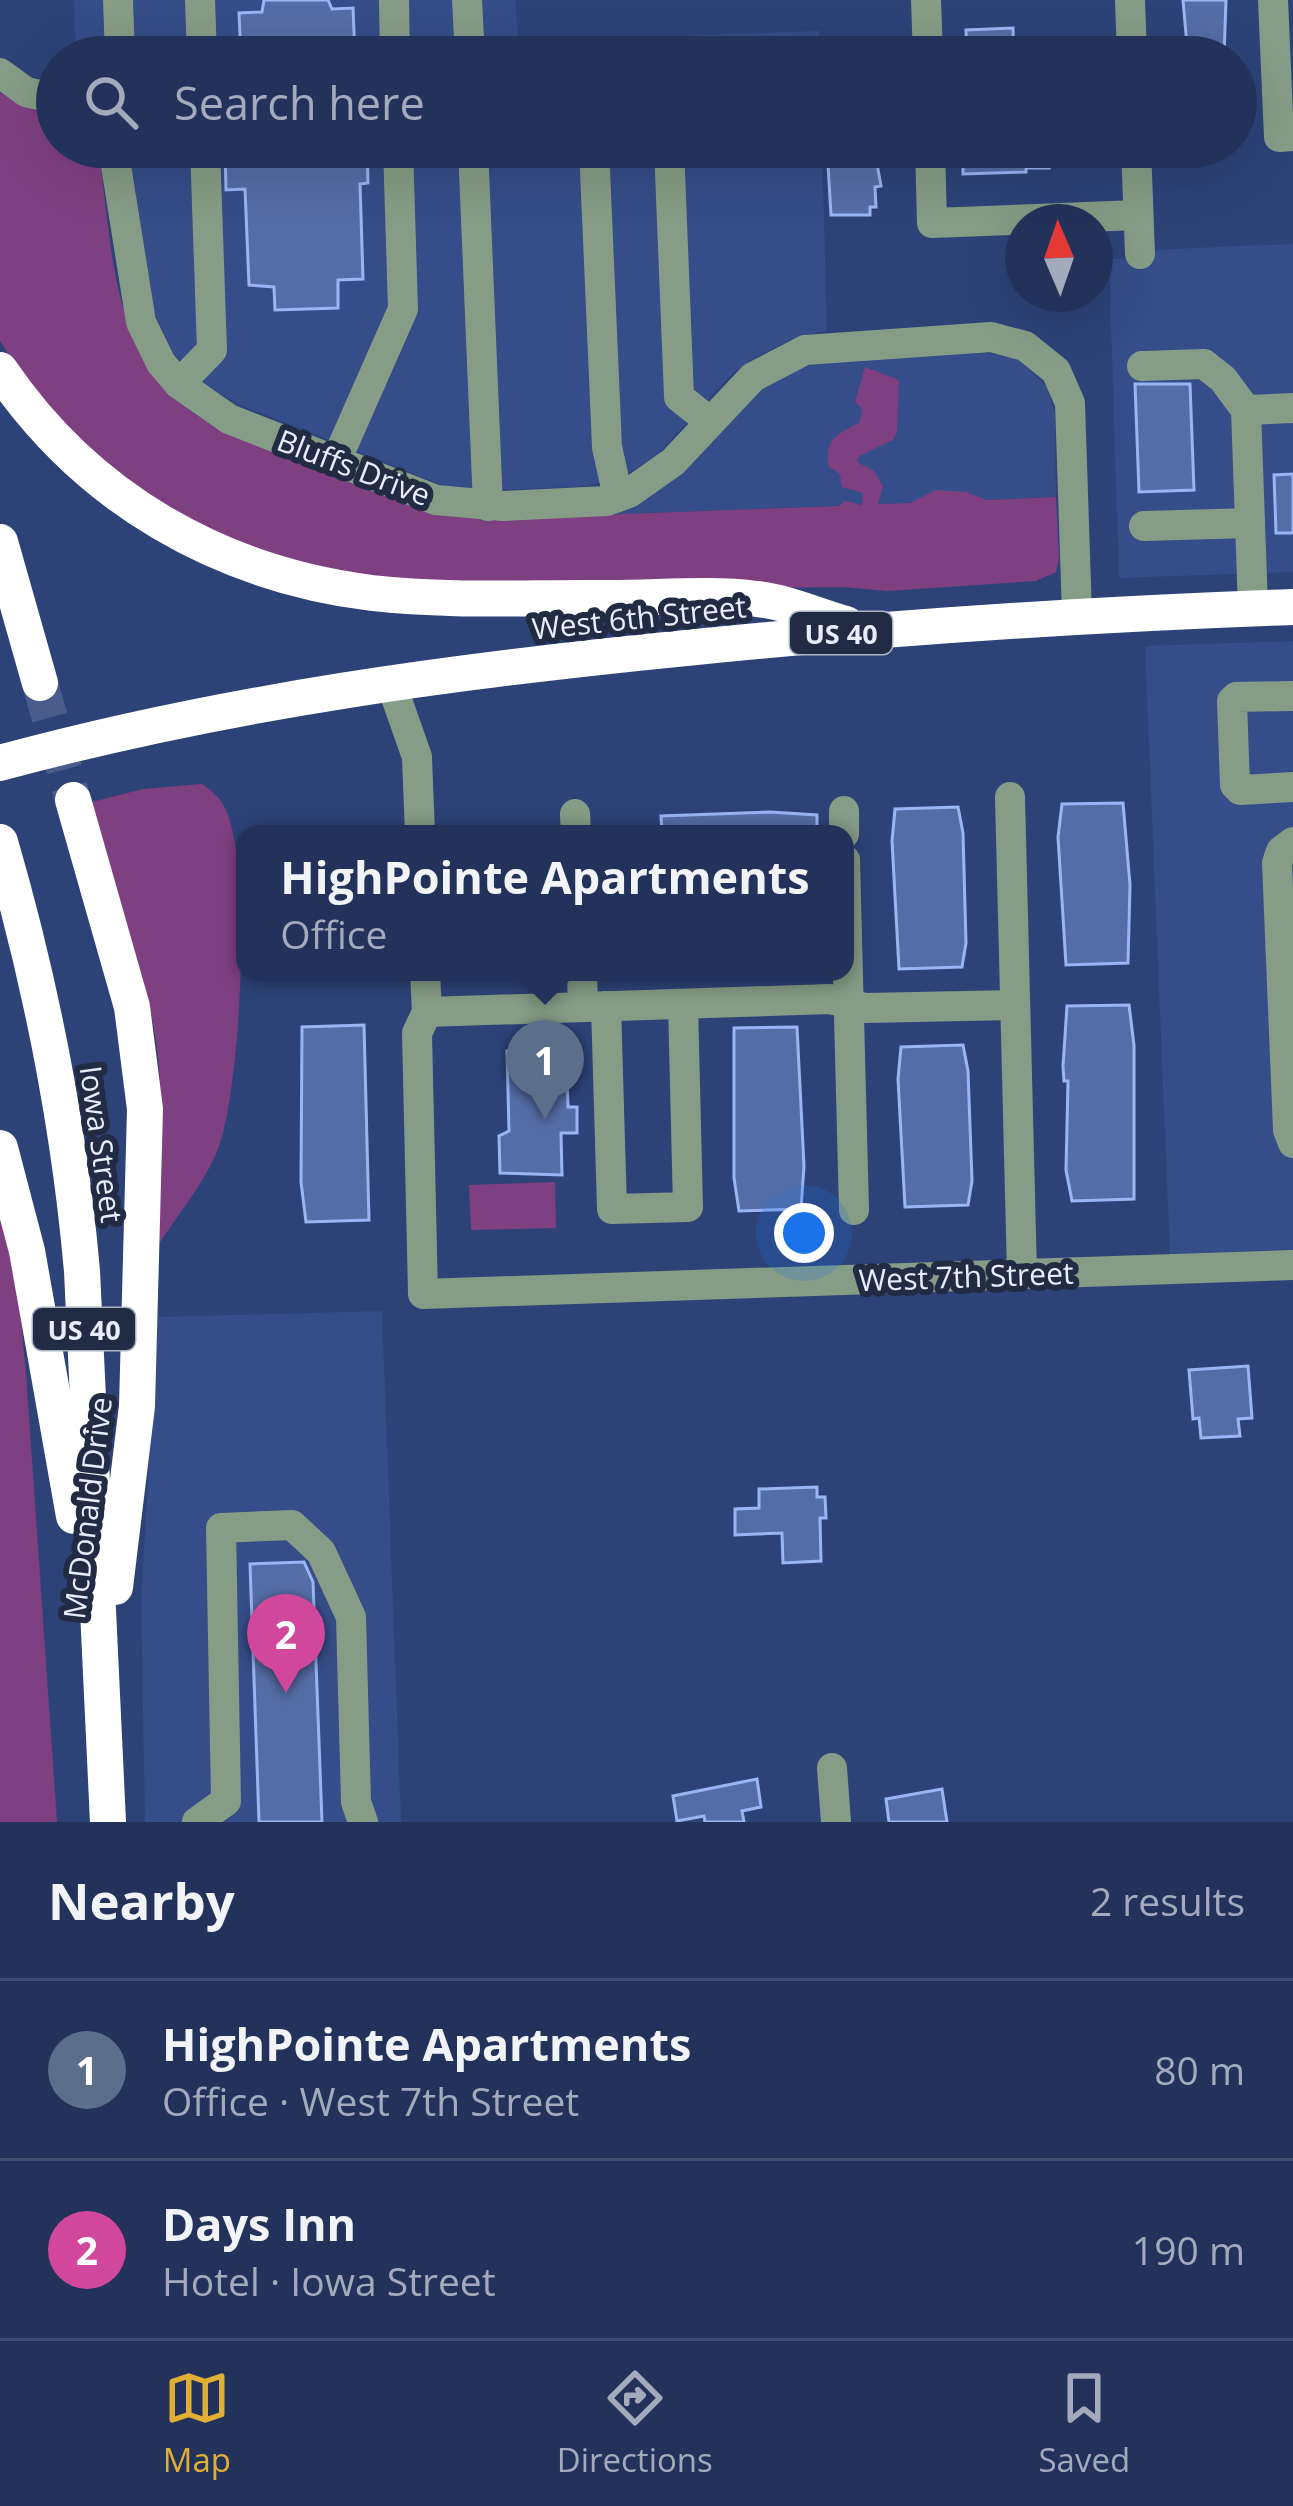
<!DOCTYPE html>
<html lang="en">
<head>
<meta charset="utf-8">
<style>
  body { margin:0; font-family:"Open Sans",sans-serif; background:#2a3a60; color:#f1f3f6 }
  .compass { position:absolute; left:1005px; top:204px; width:108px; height:108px; border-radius:50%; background:#22325a; box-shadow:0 12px 48px #0002; rotate:358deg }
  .you { position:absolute; left:804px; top:1233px; width:42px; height:42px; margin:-30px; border:9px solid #fff; border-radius:50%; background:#1a73e8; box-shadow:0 0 0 18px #1a73e833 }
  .badge { display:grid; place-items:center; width:78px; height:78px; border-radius:50%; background:#e1af34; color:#fff; font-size:39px; font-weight:700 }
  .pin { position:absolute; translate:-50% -99px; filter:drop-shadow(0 3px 6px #0008) }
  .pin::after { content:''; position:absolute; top:63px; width:42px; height:36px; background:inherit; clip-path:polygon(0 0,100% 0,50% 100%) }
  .popup { position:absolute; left:236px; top:825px; width:618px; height:156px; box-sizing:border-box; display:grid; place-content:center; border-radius:24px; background:#22325a; filter:drop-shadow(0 3px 9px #0005); font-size:39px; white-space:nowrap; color:#a2aabb }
  .popup b { font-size:45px; color:#f1f3f6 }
  .popup::after { content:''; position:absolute; left:50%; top:100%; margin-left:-24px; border:24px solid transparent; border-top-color:#22325a }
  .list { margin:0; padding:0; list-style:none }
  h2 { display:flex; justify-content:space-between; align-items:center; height:156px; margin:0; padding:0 48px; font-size:51px }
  h2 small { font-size:39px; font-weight:400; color:#a2aabb }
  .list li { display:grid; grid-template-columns:78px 1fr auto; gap:36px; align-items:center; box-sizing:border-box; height:180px; padding:0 48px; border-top:3px solid #3f4d70 }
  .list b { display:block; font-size:45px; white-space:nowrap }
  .list p { margin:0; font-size:39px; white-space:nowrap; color:#a2aabb }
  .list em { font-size:39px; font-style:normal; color:#a2aabb }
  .icon { flex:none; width:66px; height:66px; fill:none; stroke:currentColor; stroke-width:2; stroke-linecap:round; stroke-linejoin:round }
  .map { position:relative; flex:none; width:1293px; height:1822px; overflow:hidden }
  .search { position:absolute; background:#22325a; box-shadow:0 12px 48px #0002; left:36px; right:36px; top:36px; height:132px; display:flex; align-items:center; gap:30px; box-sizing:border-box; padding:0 42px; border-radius:66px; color:#a2aabb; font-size:45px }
  .sheet { height:516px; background:#22325a }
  nav { display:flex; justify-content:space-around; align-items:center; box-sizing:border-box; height:168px; border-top:3px solid #3f4d70; background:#22325a; font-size:33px; color:#a2aabb }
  nav a { display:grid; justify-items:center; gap:6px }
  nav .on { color:#e1af34 }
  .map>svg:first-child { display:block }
  .built { fill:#354d88 }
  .green { fill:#7f4081 }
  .building { fill:#556da6; stroke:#9ab5f3; stroke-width:3 }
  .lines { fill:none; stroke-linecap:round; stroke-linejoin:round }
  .highway-tunnel { stroke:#495c8c; stroke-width:36; stroke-dasharray:36 18; stroke-linecap:butt }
  .minor { stroke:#859c86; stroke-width:30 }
  .highway { stroke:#fff; stroke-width:36 }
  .labels { text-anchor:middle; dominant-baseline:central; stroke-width:12; stroke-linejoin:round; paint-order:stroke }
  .shield { fill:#212b44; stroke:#acb3c3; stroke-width:3 }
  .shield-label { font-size:27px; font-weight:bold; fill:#e7edfa }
  .street-label { font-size:30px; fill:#e7edfa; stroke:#212b44 }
</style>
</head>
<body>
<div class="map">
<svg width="1293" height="1822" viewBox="0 0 1293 1822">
  <rect width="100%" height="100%" fill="#2d4378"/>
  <g class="built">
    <path d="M 74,0 L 515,0 L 518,42 L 819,31 L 819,57 L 76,57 Z"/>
    <path d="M 127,147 L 822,147 L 827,330 L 790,340 L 749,361 L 732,374 L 656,456 L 619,479 L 577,487 L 490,490 L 447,487 L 238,404 L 195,379 L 172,351 L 153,309 Z"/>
    <path d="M 1293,244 L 1293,572 L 1119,578 L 1109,259 L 1148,258 L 1148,250 Z"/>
    <path d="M 981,352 L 1018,359 L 1047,387 L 1055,414 L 1056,497 L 598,515 L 630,506 L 669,483 L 754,393 L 807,364 Z"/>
    <path d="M 1293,641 L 1293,1252 L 1170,1256 L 1145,646 Z"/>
    <path d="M 382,1311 L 401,1822 L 145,1822 L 141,1598 L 158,1317 Z"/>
  </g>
  <g class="green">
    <path d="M 0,93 L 39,112 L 57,115 L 57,147 L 98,147 C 116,266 107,376 232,435 L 435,514 L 490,519 L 839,506 L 845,501 L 862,505 L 863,493 L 842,487 L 840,474 L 828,466 C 826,436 836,436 860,422 L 862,409 L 855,402 L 865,367 L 899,380 L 897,432 L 893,440 L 859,456 L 857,462 L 873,470 L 883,486 L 878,504 L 910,503 L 936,490 L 966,492 L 987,500 L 1056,497 L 1059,559 L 1056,572 L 1036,581 L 887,591 L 844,587 C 711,588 577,592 444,582 C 394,578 340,575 291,561 C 170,528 67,445 0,341 Z"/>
    <path d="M 202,784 C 213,792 220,797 226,810 C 252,869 241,1088 218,1149 C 205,1182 178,1214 159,1244 C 161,1162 168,1077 147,996 C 130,932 105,868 84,804 L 143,789 Z"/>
    <path d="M 555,1182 L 556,1228 L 471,1230 L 469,1185 Z"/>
    <path d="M 0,1205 L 19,1304 L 26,1374 L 57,1822 L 0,1822 Z"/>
  </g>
  <g class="building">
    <path d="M 264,0 L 328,0 L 332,9 L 353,8 L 355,57 L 241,57 L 239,13 L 262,12 Z"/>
    <path d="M 1183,0 L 1226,0 L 1224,57 L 1188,57 Z"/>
    <path d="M 1013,28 L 1014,57 L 967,57 L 966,30 Z"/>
    <path d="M 225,147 L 367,147 L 368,183 L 360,184 L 363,279 L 338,280 L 338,308 L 275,310 L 274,287 L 249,285 L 245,189 L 226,190 Z"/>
    <path d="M 874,147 L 881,186 L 875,187 L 876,207 L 870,207 L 870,215 L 831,215 L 827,148 Z"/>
    <path d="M 963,147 L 1048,147 L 1049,168 L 1026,168 L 1026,172 L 963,174 Z"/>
    <path d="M 1135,384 L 1190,384 L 1194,490 L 1139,492 Z"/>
    <path d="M 1293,474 L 1293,533 L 1276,533 L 1274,475 Z"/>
    <path d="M 1123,803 L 1130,885 L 1128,963 L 1066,965 L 1058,837 L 1062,804 Z"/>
    <path d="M 958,807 L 963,833 L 966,943 L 962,967 L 899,969 L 892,841 L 895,809 Z"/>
    <path d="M 770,812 L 817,815 L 817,834 L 662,834 L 661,816 Z"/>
    <path d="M 1129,1005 L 1134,1045 L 1134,1199 L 1072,1201 L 1066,1170 L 1068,1081 L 1064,1081 L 1063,1066 L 1067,1006 Z"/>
    <path d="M 364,1025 L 369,1220 L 306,1222 L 301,1182 L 302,1027 Z"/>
    <path d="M 797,1027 L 804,1166 L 801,1209 L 739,1211 L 734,1178 L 734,1028 Z"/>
    <path d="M 963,1045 L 968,1071 L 972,1181 L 968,1205 L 905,1207 L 898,1079 L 901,1047 Z"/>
    <path d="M 566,1049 L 568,1107 L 577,1107 L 577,1133 L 561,1133 L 562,1175 L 500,1173 L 499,1136 L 509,1131 L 507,1051 Z"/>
    <path d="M 1248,1366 L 1252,1418 L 1238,1419 L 1240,1436 L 1201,1438 L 1199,1418 L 1193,1419 L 1189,1370 Z"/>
    <path d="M 817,1487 L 817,1497 L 825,1497 L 826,1518 L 820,1518 L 821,1561 L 783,1563 L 782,1533 L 735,1535 L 735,1509 L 759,1508 L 759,1489 Z"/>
    <path d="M 304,1562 L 313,1582 L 322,1822 L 259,1822 L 250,1564 Z"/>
    <path d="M 757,1779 L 761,1807 L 742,1811 L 744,1822 L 705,1822 L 704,1816 L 677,1821 L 673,1796 Z"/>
    <path d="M 942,1789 L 947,1822 L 889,1822 L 886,1799 Z"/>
  </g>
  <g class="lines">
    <path class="highway-tunnel" d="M 40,683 L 73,800"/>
    <g class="minor">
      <path d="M 118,0 L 120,57"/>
      <path d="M 200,0 L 202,57"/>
      <path d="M 394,0 L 395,57"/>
      <path d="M 467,0 L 470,57"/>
      <path d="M 926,0 L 928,57"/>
      <path d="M 1130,0 L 1132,57"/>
      <path d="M 1273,0 L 1279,137 L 1293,136"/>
      <path d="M 0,73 L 26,92 L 57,99"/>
      <path d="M 113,147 L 141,322 L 161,363 L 179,384 L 229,419 L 436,500 L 503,506 L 607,501 L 629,493 L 673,462 L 753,377 L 805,350 L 991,337 L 1025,346 L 1056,371 L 1070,403 L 1077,614"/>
      <path d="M 473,147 L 488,506"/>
      <path d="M 594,147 L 607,447 L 618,497"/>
      <path d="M 669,147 L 679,397 L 709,421"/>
      <path d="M 930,147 L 932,223 L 1138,215"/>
      <path d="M 1136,147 L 1140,254"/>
      <path d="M 1142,366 L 1204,364 L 1223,379 L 1246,410 L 1253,608"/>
      <path d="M 179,384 L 212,350 L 205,147"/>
      <path d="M 1246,410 L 1293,408"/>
      <path d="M 336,461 L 403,309 L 398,147"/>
      <path d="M 1144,526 L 1250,523"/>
      <path d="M 391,683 L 417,757 L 420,834"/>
      <path d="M 1293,696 L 1236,697 L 1232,701 L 1235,785 L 1240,790 L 1293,787"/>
      <path d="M 1010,797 L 1022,1274"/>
      <path d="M 844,811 L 844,834"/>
      <path d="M 575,814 L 576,834"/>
      <path d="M 1293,842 L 1281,851 L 1277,863 L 1288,1130 L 1293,1143"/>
      <path d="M 845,860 L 854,1210"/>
      <path d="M 425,972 L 427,1012 L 417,1033 L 423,1294 L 1293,1265"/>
      <path d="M 582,972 L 583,1007"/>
      <path d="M 606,1006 L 612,1209 L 688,1207 L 683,1004"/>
      <path d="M 427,1012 L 830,999 L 865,1008 L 1015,1005"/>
      <path d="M 832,1768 L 836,1822"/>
      <path d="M 197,1822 L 226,1801 L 221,1528 L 292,1525 L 321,1552 L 351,1617 L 356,1802 L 363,1822"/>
    </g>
    <g class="highway">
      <path d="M 0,370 C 87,498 219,574 372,593 C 451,602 532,597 611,598 C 659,598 710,593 757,599 C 787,602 817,616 846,624"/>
      <path d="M 0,542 L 40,683"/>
      <path d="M 0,763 C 228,701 461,670 696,647 C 895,627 1093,614 1293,607"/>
      <path d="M 73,800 L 132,1007 L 145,1109 L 137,1406 L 115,1587"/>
      <path d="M 0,842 C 41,983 69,1124 82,1271 L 108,1822"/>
      <path d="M 0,1148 L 27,1251 L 74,1516"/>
    </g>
  </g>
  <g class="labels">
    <g class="shield">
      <rect x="790" y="612" width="102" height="42" rx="9"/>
      <rect x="33" y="1308" width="102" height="42" rx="9"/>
    </g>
    <g class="shield-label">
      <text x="841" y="633">US 40</text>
      <text x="84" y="1329">US 40</text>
    </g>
    <g class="street-label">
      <text transform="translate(354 467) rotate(21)">Bluffs Drive</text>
      <text transform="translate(639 617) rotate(-6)">West 6th Street</text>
      <text transform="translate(102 1144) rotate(82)">Iowa Street</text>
      <text transform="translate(966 1276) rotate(-2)">West 7th Street</text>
      <text transform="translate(87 1508) rotate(-83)">McDonald Drive</text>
    </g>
  </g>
</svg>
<svg class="compass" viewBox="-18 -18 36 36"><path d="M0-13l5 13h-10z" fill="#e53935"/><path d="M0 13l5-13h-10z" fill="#a2aabb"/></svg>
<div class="you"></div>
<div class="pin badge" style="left:545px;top:1119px;background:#5c6f8a">1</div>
<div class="popup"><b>HighPointe Apartments</b>Office</div>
<div class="pin badge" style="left:286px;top:1693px;background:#d1479c">2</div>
<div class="search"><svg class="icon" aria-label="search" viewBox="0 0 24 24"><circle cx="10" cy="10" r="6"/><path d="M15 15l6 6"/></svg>Search here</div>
</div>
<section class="sheet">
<h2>Nearby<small>2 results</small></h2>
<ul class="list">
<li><span class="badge" style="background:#5c6f8a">1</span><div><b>HighPointe Apartments</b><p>Office · West 7th Street</p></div><em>80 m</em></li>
<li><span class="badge" style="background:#d1479c">2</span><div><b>Days Inn</b><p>Hotel · Iowa Street</p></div><em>190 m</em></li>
</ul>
</section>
<nav>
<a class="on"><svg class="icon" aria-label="map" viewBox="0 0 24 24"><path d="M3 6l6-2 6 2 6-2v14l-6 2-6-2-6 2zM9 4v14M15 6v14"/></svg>Map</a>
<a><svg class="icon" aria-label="directions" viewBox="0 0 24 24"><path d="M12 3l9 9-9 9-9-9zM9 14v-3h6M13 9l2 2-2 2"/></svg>Directions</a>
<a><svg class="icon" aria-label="saved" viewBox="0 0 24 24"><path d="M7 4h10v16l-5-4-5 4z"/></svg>Saved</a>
</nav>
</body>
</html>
